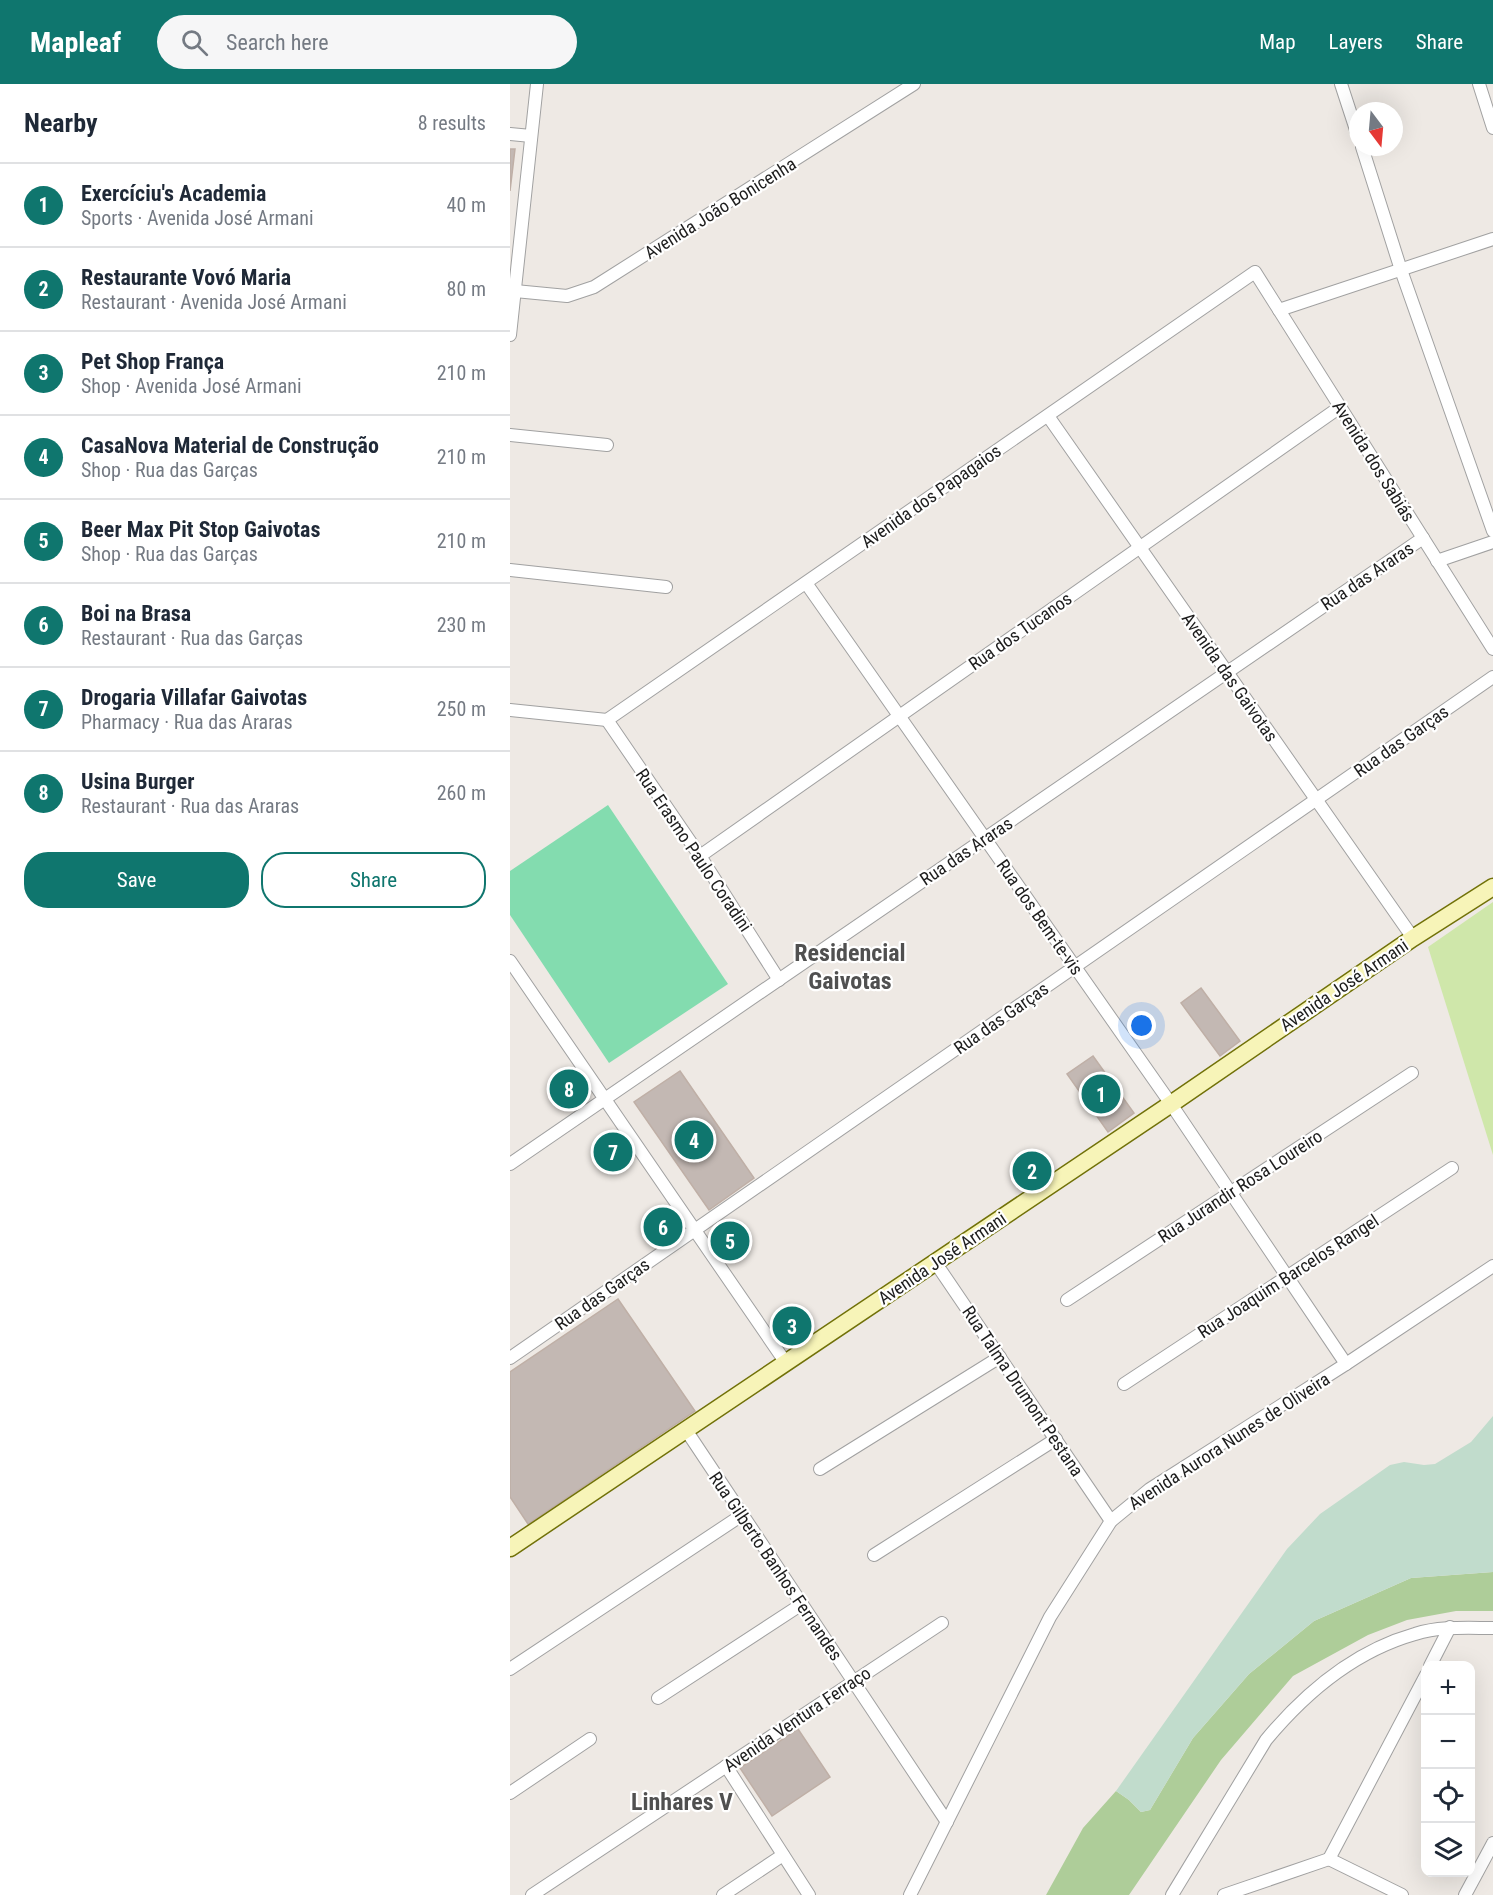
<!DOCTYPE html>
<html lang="en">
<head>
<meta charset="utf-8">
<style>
  body { margin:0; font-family:"Roboto Condensed",sans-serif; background:#f6f6f7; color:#1f2937 }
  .controls { position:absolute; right:18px; bottom:18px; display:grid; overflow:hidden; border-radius:12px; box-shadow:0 6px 24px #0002 }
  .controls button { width:54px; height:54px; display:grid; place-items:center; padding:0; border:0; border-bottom:2px solid #e0e1e3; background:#fff; color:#1f2937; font:30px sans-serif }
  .compass { position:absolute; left:839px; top:18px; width:54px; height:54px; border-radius:50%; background:#fff; box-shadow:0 6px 24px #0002; rotate:164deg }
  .you { position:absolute; left:632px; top:942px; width:21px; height:21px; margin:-15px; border:4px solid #fff; border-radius:50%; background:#1a73e8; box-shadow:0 0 0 9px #1a73e833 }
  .badge { display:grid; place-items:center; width:39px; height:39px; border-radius:50%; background:#0f766e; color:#fff; font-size:20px; font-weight:700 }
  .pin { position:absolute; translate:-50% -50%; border:3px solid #fff; box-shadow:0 2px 6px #0006 }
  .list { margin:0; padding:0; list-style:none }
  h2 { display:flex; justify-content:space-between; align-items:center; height:78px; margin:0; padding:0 24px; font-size:26px }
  h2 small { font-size:20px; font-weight:400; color:#747a83 }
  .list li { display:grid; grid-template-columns:39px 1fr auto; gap:18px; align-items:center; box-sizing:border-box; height:84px; padding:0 24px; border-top:2px solid #e0e1e3 }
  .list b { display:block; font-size:22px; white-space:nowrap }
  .list p { margin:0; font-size:20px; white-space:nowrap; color:#747a83 }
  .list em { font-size:20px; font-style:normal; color:#747a83 }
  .actions { display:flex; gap:12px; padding:18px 24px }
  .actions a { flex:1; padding:14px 0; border:2px solid #0f766e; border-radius:24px; text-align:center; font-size:21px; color:#0f766e }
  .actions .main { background:#0f766e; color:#fff }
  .icon { flex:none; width:33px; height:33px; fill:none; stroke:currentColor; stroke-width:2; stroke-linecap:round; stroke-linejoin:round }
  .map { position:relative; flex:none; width:983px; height:1811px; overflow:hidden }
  header { display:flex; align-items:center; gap:36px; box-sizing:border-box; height:84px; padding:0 30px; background:#0f766e; color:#fff }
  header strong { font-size:28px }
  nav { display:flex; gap:33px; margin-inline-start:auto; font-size:21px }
  .search { width:420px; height:54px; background:#f6f6f7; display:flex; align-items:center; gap:15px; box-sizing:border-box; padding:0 21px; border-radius:33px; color:#747a83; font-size:22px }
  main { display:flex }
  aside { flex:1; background:#fff }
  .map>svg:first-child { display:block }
  .grass { fill:#cfe7aa }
  .forest { fill:#aecd99 }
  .wetland { fill:#c1dccc }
  .pitch { fill:#83dcaf }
  .building { fill:#c3b8b3; stroke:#bfafa6; stroke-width:1.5 }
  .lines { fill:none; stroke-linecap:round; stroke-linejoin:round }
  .street-casing { stroke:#a1a1a1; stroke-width:14 }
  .secondary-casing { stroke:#717108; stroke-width:19 }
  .street { stroke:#fff; stroke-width:12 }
  .secondary { stroke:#f7f4b8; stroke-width:16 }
  .labels { text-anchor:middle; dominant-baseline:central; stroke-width:4.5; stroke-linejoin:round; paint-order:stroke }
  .street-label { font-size:18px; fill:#1d1d1d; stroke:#fff }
  .district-label { font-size:24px; font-weight:bold; fill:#505050; stroke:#fff }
</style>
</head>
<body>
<header>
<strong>Mapleaf</strong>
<div class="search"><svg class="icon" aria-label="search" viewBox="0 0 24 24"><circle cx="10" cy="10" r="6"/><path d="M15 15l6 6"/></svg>Search here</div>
<nav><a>Map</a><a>Layers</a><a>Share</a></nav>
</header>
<main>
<aside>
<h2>Nearby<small>8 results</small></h2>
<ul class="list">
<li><span class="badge">1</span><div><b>Exercíciu's Academia</b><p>Sports · Avenida José Armani</p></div><em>40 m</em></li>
<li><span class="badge">2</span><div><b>Restaurante Vovó Maria</b><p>Restaurant · Avenida José Armani</p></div><em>80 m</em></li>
<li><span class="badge">3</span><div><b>Pet Shop França</b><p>Shop · Avenida José Armani</p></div><em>210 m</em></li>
<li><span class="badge">4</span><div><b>CasaNova Material de Construção</b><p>Shop · Rua das Garças</p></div><em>210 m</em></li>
<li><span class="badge">5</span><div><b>Beer Max Pit Stop Gaivotas</b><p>Shop · Rua das Garças</p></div><em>210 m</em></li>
<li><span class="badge">6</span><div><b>Boi na Brasa</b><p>Restaurant · Rua das Garças</p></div><em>230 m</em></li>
<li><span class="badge">7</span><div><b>Drogaria Villafar Gaivotas</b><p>Pharmacy · Rua das Araras</p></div><em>250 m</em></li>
<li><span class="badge">8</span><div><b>Usina Burger</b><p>Restaurant · Rua das Araras</p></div><em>260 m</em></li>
</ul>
<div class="actions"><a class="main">Save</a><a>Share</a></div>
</aside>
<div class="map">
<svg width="983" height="1811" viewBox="0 0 983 1811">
  <rect width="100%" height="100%" fill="#eee9e4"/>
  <path class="grass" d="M 983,818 L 983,1071 L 918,863 Z"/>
  <path class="forest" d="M 983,1488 L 983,1527 L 946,1527 L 897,1536 L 858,1551 L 783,1592 L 711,1676 L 619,1811 L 536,1811 L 573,1744 L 606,1707 L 619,1716 L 631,1728 L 640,1726 L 683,1654 L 739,1590 L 804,1537 L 901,1494 Z"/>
  <path class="wetland" d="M 983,1332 L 983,1488 L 901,1494 L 804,1537 L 739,1590 L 683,1654 L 640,1726 L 631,1728 L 619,1716 L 606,1707 L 777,1465 L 810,1430 L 880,1381 L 894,1378 L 914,1381 L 925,1380 L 961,1358 Z"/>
  <path class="pitch" d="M 98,721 L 218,900 L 99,979 L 0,831 L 0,787 Z"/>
  <g class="building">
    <path d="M 0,65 L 5,65 L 0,107 Z"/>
    <path d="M 691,904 L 730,957 L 710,972 L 671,919 Z"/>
    <path d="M 583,972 L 624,1029 L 598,1048 L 557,990 Z"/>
    <path d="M 170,987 L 244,1094 L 199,1126 L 124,1018 Z"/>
    <path d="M 108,1215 L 185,1327 L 18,1440 L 0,1413 L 0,1288 Z"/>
    <path d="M 288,1645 L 320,1693 L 262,1732 L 230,1684 Z"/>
  </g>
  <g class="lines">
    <g class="street-casing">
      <g id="street">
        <path d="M 831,0 L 848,52"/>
        <path d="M 969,0 L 983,44"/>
        <path d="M 0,50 L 21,52"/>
        <path d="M 852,63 L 891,186 L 983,447"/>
        <path d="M 5,207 L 57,212 L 84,203 L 404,0"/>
        <path d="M 769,226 L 983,155"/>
        <path d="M 0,251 L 27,0"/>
        <path d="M 538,332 L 903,854"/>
        <path d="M 0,351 L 97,361"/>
        <path d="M 927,477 L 983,458"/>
        <path d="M 0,486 L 156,503"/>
        <path d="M 296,499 L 661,1020 L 836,1280"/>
        <path d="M 0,626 L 97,636"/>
        <path d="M 97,636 L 745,188 L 983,565"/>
        <path d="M 97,636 L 190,772 L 269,896"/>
        <path d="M 190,772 L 830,323"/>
        <path d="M 0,877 L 276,1279"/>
        <path d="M 0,1080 L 913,454"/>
        <path d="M 425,1178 L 601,1437"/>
        <path d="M 557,1216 L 902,989"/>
        <path d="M 0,1274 L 983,593"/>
        <path d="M 614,1300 L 942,1084"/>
        <path d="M 176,1346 L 437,1738"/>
        <path d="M 310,1385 L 490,1273"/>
        <path d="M 364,1471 L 546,1355"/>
        <path d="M 920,1582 L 940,1543"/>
        <path d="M 0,1585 L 232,1431"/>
        <path d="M 148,1614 L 292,1520"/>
        <path d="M 216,1682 L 299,1811"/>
        <path d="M 0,1709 L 80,1655"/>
        <path d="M 819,1775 L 916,1591"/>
        <path d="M 819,1775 L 892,1811"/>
        <path d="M 22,1811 L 432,1539"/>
        <path d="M 213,1811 L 273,1771"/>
        <path d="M 400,1811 L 540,1533 L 601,1437 L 640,1405 L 836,1280 L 983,1182"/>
        <path d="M 662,1811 L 756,1656 C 795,1609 845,1567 905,1550 C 930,1542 957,1544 983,1544"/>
        <path d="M 714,1811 L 819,1775"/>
        <path d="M 955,1811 L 983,1759"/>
      </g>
    </g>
    <g class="secondary-casing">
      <path id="secondary" d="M 0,1464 L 661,1020 L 903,854 L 983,803"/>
    </g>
    <use href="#street" class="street"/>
    <use href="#secondary" class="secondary"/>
  </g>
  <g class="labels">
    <g class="street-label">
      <text transform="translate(210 124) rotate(-32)">Avenida João Bonicenha</text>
      <text transform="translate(864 377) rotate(58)">Avenida dos Sabiás</text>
      <text transform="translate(421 412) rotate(-35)">Avenida dos Papagaios</text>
      <text transform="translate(857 492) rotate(-34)">Rua das Araras</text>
      <text transform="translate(510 547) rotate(-35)">Rua dos Tucanos</text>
      <text transform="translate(720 593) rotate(55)">Avenida das Gaivotas</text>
      <text transform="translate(891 657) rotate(-35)">Rua das Garças</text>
      <text transform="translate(184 766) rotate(56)">Rua Erasmo Paulo Coradini</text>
      <text transform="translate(456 767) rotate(-34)">Rua das Araras</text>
      <text transform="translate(530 833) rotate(55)">Rua dos Bem-te-vis</text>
      <text transform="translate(834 901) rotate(-34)">Avenida José Armani</text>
      <text transform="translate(491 934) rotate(-35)">Rua das Garças</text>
      <text transform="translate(730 1102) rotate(-33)">Rua Jurandir Rosa Loureiro</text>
      <text transform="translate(432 1174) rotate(-34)">Avenida José Armani</text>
      <text transform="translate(778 1192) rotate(-33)">Rua Joaquim Barcelos Rangel</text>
      <text transform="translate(92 1210) rotate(-35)">Rua das Garças</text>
      <text transform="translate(513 1307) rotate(56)">Rua Talma Drumont Pestana</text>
      <text transform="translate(719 1357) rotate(-33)">Avenida Aurora Nunes de Oliveira</text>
      <text transform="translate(266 1482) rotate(56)">Rua Gilberto Banhos Fernandes</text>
      <text transform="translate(287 1635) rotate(-34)">Avenida Ventura Ferraço</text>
    </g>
    <g class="district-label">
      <text x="340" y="869">Residencial<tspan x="340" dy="28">Gaivotas</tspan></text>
      <text x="172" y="1718">Linhares V</text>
    </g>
  </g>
</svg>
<div class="controls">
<button>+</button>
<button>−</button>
<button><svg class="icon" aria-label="locate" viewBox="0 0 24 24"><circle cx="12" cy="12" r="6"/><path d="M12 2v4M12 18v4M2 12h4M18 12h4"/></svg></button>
<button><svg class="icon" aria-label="layers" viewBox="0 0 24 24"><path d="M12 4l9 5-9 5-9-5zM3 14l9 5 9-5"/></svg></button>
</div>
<svg class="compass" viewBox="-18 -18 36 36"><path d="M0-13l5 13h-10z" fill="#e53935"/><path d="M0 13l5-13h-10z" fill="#747a83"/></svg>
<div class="you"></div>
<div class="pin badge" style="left:591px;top:1010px">1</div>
<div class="pin badge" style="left:522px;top:1087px">2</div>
<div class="pin badge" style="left:282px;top:1242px">3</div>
<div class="pin badge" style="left:184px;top:1056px">4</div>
<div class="pin badge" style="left:220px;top:1157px">5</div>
<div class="pin badge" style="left:153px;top:1143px">6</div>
<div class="pin badge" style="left:103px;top:1068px">7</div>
<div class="pin badge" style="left:59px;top:1005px">8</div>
</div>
</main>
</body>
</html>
